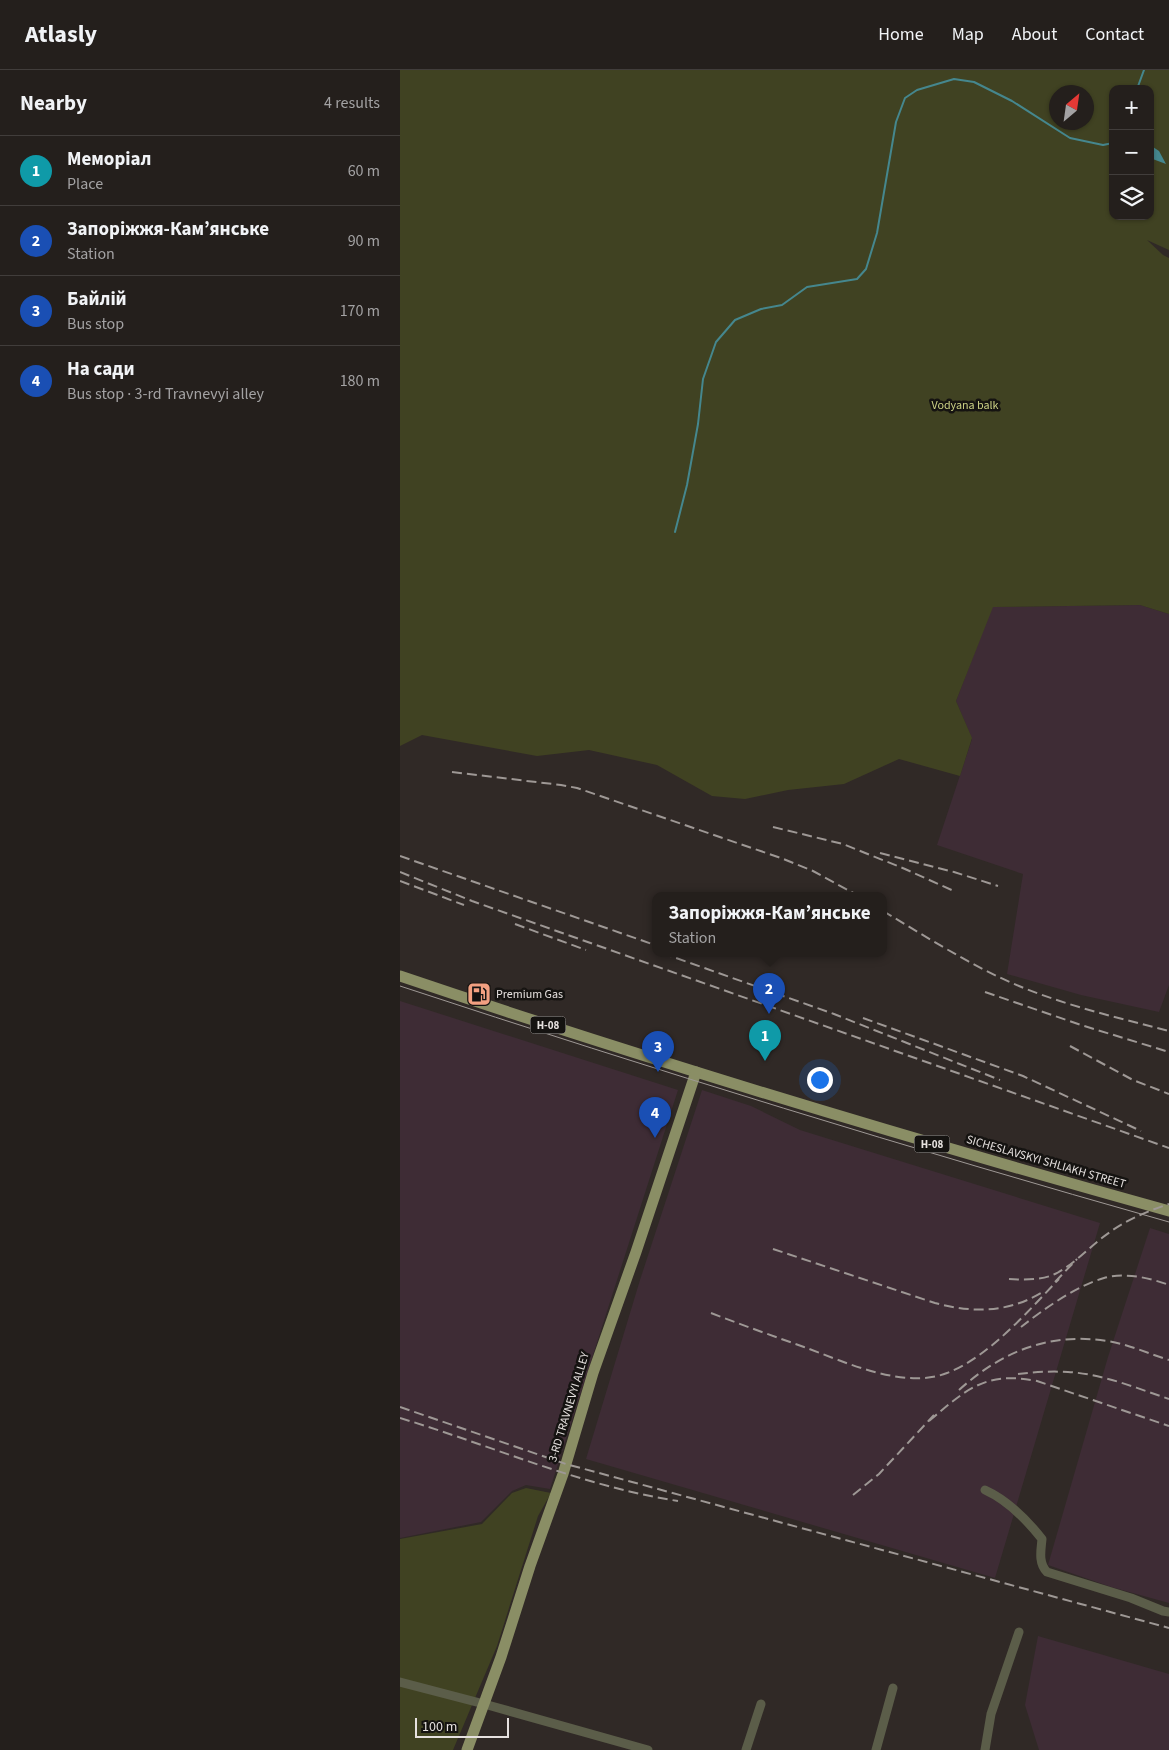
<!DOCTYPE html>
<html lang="en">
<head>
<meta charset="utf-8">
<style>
  body { margin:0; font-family:"Source Sans 3",sans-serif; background:#302c29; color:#f1f3f6 }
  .controls { position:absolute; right:15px; top:15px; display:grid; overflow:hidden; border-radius:10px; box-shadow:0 1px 4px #0004 }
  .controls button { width:45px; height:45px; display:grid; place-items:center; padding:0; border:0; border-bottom:1px solid #413d3b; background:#241f1c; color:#f1f3f6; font:25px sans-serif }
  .compass { position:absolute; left:649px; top:15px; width:45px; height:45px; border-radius:50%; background:#241f1c; box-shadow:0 1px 4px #0004; rotate:29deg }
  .scale { position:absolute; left:15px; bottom:12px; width:94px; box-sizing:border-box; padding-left:5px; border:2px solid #e6e1df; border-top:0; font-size:14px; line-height:18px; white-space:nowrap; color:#e6e1df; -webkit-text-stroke:4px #151311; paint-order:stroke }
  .you { position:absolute; left:419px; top:1009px; width:18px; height:18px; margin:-12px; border:4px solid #fff; border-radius:50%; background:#1a73e8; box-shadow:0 0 0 8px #1a73e833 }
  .badge { display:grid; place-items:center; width:32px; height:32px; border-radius:50%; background:#ea580c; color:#fff; font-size:16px; font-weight:700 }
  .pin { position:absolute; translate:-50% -41px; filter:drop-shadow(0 1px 2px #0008) }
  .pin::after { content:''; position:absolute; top:26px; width:18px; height:15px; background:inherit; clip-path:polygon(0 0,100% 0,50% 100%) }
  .popup { position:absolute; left:252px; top:822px; width:235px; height:65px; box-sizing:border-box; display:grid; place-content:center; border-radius:10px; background:#241f1c; filter:drop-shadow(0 1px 4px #0005); font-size:16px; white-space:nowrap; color:#a3a2a3 }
  .popup b { font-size:19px; color:#f1f3f6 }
  .popup::after { content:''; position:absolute; left:50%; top:100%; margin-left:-10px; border:10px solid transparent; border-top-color:#241f1c }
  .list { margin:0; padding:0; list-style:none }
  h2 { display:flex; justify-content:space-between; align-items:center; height:65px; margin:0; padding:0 20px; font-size:21px }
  h2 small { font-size:16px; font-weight:400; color:#a3a2a3 }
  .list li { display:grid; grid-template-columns:32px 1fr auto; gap:15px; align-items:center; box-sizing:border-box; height:70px; padding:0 20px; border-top:1px solid #413d3b }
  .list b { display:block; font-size:19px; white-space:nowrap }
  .list p { margin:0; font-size:16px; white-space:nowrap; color:#a3a2a3 }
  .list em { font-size:16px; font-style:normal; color:#a3a2a3 }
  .icon { flex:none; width:28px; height:28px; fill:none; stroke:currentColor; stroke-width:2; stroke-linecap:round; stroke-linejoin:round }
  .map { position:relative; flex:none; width:769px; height:1680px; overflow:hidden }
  header { display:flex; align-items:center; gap:30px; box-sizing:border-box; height:70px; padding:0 25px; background:#241f1c; border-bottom:1px solid #413d3b }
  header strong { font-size:24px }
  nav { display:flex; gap:28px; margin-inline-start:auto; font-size:18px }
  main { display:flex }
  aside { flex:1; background:#241f1c }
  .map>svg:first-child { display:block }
  .industrial { fill:#3e2c35 }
  .green { fill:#404222; fill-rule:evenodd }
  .water { fill:#45878e }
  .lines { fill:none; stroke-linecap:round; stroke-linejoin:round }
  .stream { stroke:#45878e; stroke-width:2 }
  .minor { stroke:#5b5d49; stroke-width:9 }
  .major { stroke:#8a8e65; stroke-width:11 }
  .tram { stroke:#9e9895; stroke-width:1 }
  .rail { stroke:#9e9895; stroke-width:2; stroke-dasharray:10 5; stroke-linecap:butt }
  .labels { text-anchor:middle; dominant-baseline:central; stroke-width:5; stroke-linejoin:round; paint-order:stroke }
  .shield { fill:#151311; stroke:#a7a3a1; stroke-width:1 }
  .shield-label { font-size:11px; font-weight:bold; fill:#e6e1df }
  .park-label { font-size:12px; fill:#cbd084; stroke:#151311 }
  .poi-label { font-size:12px; fill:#e6e1df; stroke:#151311; text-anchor:start }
  .street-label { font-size:12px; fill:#e6e1df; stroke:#151311 }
</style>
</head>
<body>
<header>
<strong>Atlasly</strong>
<nav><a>Home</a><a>Map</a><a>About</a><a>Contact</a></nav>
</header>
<main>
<aside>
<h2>Nearby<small>4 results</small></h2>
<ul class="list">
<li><span class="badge" style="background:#0f9aa8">1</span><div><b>Меморіал</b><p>Place</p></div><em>60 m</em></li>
<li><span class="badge" style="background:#1a4fb4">2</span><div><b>Запоріжжя-Кам’янське</b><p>Station</p></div><em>90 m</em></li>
<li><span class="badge" style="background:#1a4fb4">3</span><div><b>Байлій</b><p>Bus stop</p></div><em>170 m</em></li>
<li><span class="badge" style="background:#1a4fb4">4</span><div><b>На сади</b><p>Bus stop · 3-rd Travnevyi alley</p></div><em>180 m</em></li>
</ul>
</aside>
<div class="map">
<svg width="769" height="1680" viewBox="0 0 769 1680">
  <rect width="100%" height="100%" fill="#302926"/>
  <g class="industrial">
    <path d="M 740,535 L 769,544 L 769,915 L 759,942 L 681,925 L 607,904 L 623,804 L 537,775 L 572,669 L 556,631 L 592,537 Z"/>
    <path d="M 0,931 L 278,1020 L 150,1419 L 126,1415 L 112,1421 L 81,1452 L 0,1468 Z"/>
    <path d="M 302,1020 L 351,1036 L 400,1060 L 700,1153 L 595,1508 L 186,1389 L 240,1210 Z"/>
    <path d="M 750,1158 L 769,1164 L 769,1533 L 711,1517 L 648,1495 L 708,1287 Z"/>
    <path d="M 638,1566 L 769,1604 L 769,1680 L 639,1680 L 625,1635 Z"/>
  </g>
  <g class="green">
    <path d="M 0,0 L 769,0 L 769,180 L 747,170 L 763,185 L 769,188 L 769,544 L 740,535 L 593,537 L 556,631 L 572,668 L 560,706 L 499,689 L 444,714 L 388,720 L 345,729 L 312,726 L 257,695 L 189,680 L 137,686 L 22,665 L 0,676 ZM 713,19 L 750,19 L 750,146 L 713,146 ZM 656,22 L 686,22 L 686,52 L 656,52 Z"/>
    <path d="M 126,1418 L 151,1423 L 138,1446 L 97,1576 L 53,1680 L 0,1680 L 0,1469 L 82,1454 L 112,1423 Z"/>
  </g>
  <path class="water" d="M 750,75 L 759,81 L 766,94 L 750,88 Z"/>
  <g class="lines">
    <g class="stream">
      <path d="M 737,19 L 744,0"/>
      <path d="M 275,462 L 287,415 L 298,354 L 303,309 L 316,272 L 335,250 L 361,239 L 382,235 L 407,217 L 457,209 L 466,199 L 477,163 L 496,52 L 505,28 L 517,20 L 554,9 L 574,12 L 612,31 L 670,68 L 703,75 L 713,73"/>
    </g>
    <g class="minor">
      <path d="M 585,1420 C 607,1430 627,1450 642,1469 C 641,1480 638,1493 647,1502 L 731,1528 L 763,1541 L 769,1542"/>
      <path d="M 0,1612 L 84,1634 L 248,1680"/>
      <path d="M 346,1680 L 361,1634"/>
      <path d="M 476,1680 L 493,1618"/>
      <path d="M 585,1680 L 591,1644 L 619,1562"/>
    </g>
    <g class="major">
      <path d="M 0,906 C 254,992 511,1069 769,1141"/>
      <path d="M 67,1680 L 101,1587 L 130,1496 L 163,1404 L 193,1303 L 236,1182 L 296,1002"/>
    </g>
    <path class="tram" d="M 0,916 C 255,1000 511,1079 769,1152"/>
    <g class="rail">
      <path d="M 52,702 L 161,715 L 177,718 L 381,788 L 413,801 L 457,825"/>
      <path d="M 373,757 L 443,774 L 505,799 L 556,822"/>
      <path d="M 480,783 L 554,802 L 598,816"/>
      <path d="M 0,786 L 255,875"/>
      <path d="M 0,802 L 72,831 L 769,1078"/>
      <path d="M 0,811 L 64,835"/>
      <path d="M 483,841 C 527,867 571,896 619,916 C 667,936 719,948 769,961"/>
      <path d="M 115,854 L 186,880"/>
      <path d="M 262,883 L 434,944 L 600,1010"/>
      <path d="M 585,922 L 681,955 L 769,982"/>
      <path d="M 463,948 L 623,1006 L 741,1061"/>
      <path d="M 670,976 L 733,1010 L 769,1024"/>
      <path d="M 373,1179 L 535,1233 C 572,1243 607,1243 641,1223"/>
      <path d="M 609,1209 C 622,1210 643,1210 655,1204 C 675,1194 691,1175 710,1162 C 728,1149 748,1141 769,1134"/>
      <path d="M 655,1212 L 677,1189"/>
      <path d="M 311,1243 C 342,1255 373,1266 404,1277 C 445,1292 504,1320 547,1303 C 589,1287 628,1241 659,1209"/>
      <path d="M 621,1257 C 644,1239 676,1216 704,1208 C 725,1202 750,1208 769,1215"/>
      <path d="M 618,1304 C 634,1302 651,1301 668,1302 C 703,1304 736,1318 769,1329"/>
      <path d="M 559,1320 C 601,1282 649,1262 707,1271 C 728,1274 749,1284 769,1290"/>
      <path d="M 0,1337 L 166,1394 L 769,1558"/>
      <path d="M 0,1348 C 93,1376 181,1416 278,1431"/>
      <path d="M 529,1351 C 567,1319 585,1301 637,1311 L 769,1356"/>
      <path d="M 453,1425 L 479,1404 L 534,1345"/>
    </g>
  </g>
  <defs>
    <g id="fuel-square" transform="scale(1.25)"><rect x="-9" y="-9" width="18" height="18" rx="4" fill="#f2a081" stroke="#151311"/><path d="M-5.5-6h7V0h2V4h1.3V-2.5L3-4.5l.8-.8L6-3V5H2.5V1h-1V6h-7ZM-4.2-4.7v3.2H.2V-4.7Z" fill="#111"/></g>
  </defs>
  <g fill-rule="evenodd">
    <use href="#fuel-square" x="79" y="924"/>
  </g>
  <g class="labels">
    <g class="shield">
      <rect x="130.5" y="946.5" width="35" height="17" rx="4"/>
      <rect x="514.5" y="1065.5" width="35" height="17" rx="4"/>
    </g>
    <g class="shield-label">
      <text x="148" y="955">Н-08</text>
      <text x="532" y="1074">Н-08</text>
    </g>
    <g class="park-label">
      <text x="565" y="335">Vodyana balk</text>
    </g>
    <g class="poi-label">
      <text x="96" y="924">Premium Gas</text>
    </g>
    <g class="street-label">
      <text transform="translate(646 1092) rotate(16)">SICHESLAVSKYI SHLIAKH STREET</text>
      <text transform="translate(169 1337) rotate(-73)">3-RD TRAVNEVYI ALLEY</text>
    </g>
  </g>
</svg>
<div class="controls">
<button>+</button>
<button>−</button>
<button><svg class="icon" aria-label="layers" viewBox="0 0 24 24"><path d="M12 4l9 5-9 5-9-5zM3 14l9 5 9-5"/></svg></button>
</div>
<svg class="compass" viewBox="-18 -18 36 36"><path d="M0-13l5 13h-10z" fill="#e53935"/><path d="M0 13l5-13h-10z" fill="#a3a2a3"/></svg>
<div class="scale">100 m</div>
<div class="you"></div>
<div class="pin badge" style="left:365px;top:991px;background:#0f9aa8">1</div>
<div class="pin badge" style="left:369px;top:944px;background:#1a4fb4">2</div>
<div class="popup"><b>Запоріжжя-Кам’янське</b>Station</div>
<div class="pin badge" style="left:258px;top:1002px;background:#1a4fb4">3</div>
<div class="pin badge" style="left:255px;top:1068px;background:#1a4fb4">4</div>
</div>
</main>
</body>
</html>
